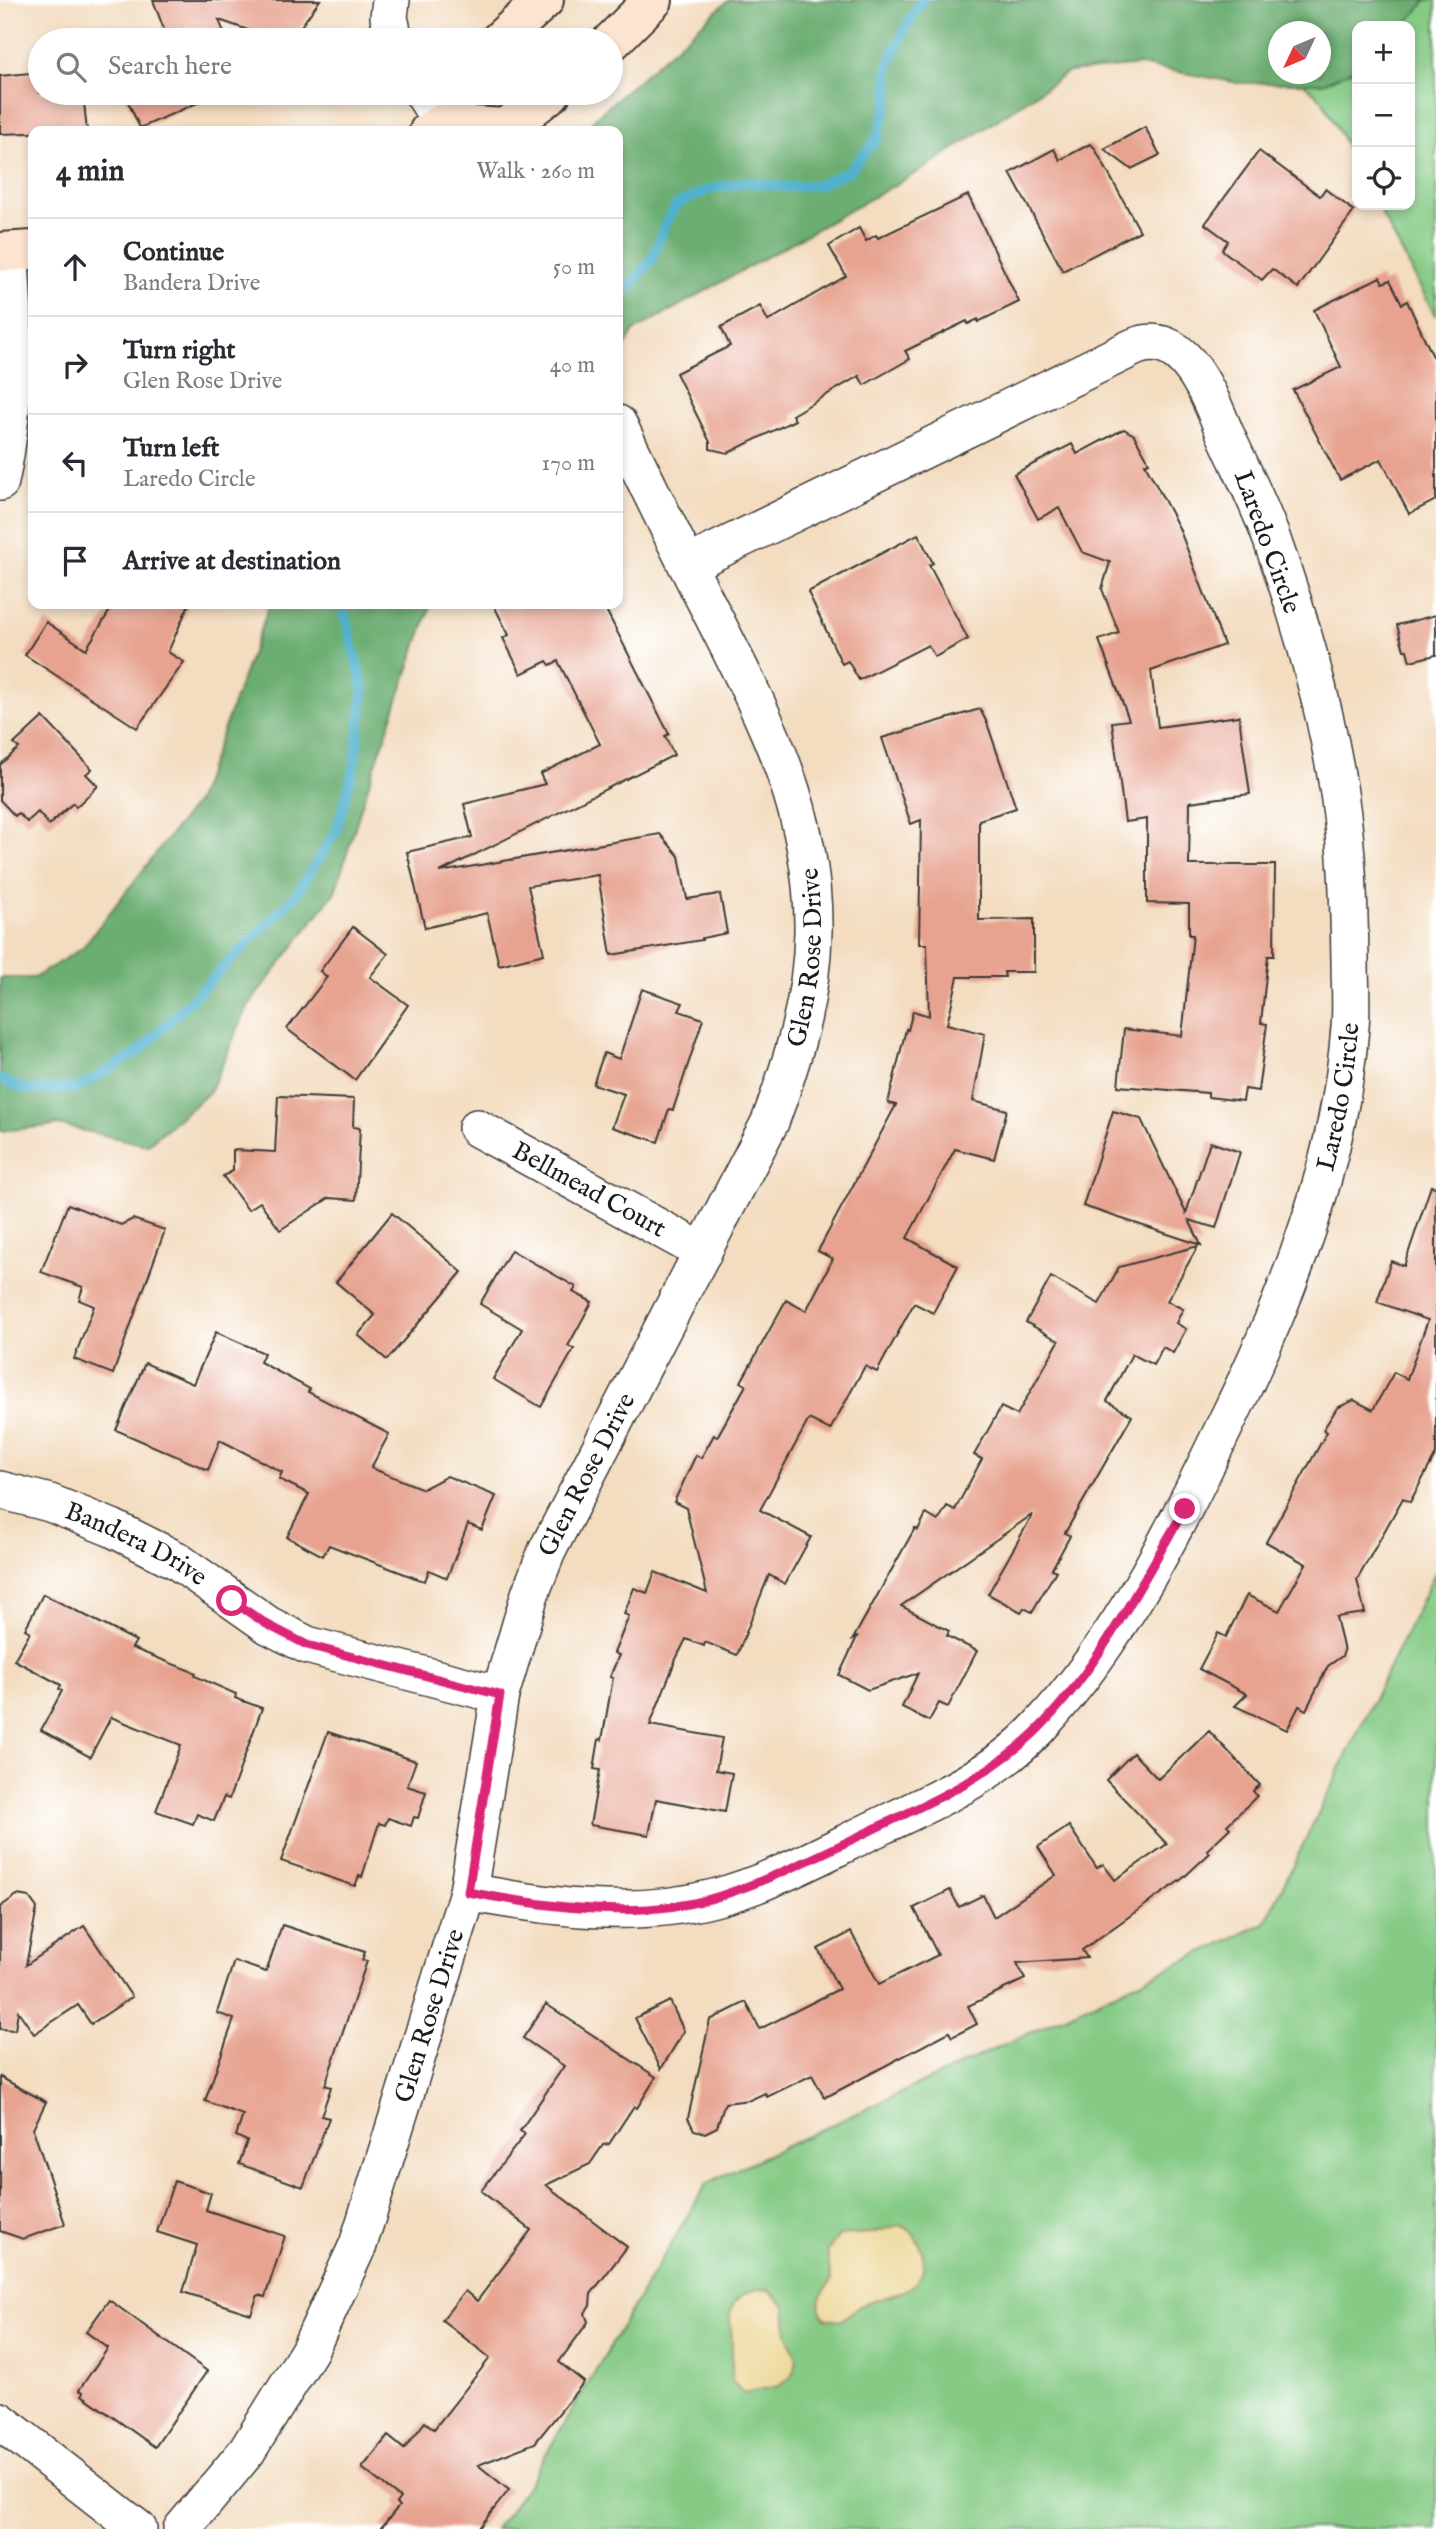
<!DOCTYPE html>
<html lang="en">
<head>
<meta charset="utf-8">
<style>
  body { margin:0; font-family:"IM FELL English",serif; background:#f2f2f3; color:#2b2b33 }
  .controls { position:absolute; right:21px; top:21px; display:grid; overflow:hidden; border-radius:14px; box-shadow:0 4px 10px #0003 }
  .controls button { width:63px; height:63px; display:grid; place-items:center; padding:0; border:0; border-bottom:2px solid #e1e1e2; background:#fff; color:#2b2b33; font:35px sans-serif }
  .compass { position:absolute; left:1268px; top:21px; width:63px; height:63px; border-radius:50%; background:#fff; box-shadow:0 4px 10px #0003; rotate:226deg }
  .stop { position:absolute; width:21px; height:21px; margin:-16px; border:5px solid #db2777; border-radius:50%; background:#fff }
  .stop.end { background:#db2777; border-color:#fff; box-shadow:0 2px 7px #0008 }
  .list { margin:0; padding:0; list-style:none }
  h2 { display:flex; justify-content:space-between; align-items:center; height:91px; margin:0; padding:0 28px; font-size:30px }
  h2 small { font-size:23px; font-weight:400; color:#7c7c81 }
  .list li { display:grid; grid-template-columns:46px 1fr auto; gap:21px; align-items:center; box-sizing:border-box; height:98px; padding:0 28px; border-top:2px solid #e1e1e2 }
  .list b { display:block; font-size:26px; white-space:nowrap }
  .list p { margin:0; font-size:23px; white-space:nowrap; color:#7c7c81 }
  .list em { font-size:23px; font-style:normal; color:#7c7c81 }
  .icon { flex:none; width:38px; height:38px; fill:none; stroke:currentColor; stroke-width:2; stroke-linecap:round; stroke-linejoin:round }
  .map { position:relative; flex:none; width:1436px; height:2529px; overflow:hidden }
  .search { position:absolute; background:#fff; box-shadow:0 4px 10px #0003; left:28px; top:28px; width:595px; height:77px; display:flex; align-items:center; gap:18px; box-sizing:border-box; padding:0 24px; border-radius:38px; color:#7c7c81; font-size:26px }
  .panel { position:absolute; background:#fff; box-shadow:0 4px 10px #0003; left:28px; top:126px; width:595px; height:483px; border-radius:14px }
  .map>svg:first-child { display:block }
  .green { fill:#85ca85; stroke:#507350; stroke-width:2 }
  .forest { fill:#6cae72; stroke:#446547; stroke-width:2; fill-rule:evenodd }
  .sand { fill:#eeda9e; stroke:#857b5d; stroke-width:2 }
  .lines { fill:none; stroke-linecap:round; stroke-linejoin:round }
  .stream { stroke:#4fb1ce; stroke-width:10 }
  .building { fill:#e7a390 }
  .street-casing { stroke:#3c3934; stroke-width:40 }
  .secondary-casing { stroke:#3c3934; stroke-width:42 }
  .street { stroke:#fff; stroke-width:37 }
  .secondary { stroke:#fde4d0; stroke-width:38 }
  .route { stroke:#db2777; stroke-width:9 }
  .labels { text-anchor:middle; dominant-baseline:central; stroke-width:6; stroke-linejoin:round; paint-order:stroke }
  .street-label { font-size:26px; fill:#1c1c1c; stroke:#fff }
</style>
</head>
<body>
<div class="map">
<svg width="1436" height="2529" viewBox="0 0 1436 2529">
  <rect width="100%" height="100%" fill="#fff"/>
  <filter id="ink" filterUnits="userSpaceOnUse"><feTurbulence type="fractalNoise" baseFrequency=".0143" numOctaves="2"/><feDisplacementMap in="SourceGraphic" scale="14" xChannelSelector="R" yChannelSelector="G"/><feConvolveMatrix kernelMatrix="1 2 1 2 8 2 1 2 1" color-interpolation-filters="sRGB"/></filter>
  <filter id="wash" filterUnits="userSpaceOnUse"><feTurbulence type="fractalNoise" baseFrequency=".00686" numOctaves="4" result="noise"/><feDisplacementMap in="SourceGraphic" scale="28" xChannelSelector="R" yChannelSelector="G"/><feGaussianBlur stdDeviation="1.57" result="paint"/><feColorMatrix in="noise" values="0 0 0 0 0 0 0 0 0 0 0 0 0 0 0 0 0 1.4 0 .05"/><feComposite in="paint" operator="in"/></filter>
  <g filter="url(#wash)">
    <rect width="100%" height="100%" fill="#f3dcbf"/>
    <g class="green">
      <path d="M 1217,0 L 1436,0 L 1436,317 L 1377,205 L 1410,205 L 1410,26 L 1357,26 L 1357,167 L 1323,101 L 1294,74 L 1320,74 L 1320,32 L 1278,32 Z"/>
      <path d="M 1436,1571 L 1436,2529 L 495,2529 L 526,2488 L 707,2183 L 1265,1923 Z"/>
    </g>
    <g class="forest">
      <path d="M 729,0 L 1427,0 L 1404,26 L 1357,26 L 1357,68 L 1324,83 L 1239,83 L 1140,65 L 1069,72 L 927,167 L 634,331 L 618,359 L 618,131 L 587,131 L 594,119 ZM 1278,32 L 1320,32 L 1320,74 L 1278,74 Z"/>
      <path d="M 270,604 L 431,604 L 363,801 L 335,892 L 248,1006 L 210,1092 L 147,1145 L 59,1125 L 0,1131 L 0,978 L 34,978 L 82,948 L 197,801 Z"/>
    </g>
    <g class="sand">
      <path d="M 899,2225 C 909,2227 915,2235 919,2243 C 939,2290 892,2294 862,2305 C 853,2308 849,2317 840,2321 L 825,2318 C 812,2303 825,2293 831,2280 L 827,2252 L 839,2235 L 872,2233 Z"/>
      <path d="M 757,2289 L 769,2290 L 785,2306 L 787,2333 L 797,2359 L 792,2376 L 779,2386 L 743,2393 L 732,2381 C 732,2364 733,2346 731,2330 C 727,2307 734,2296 757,2289 Z"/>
    </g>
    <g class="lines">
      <g class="stream">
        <path d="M 626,291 L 651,261 L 665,224 L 677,204 L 710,189 L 744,182 L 786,187 L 818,185 L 849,171 L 877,139 L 888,103 L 888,66 L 908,23 L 923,0"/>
        <path d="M 0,1079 L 26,1090 L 78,1088 L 140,1051 L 296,895 L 336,831 L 354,768 L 364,690 L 342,604"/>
      </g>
    </g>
    <g id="blocks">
      <g class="building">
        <path d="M 153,0 L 320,0 L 291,40 L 277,40 L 219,20 L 227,40 L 168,40 Z"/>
        <path d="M 40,72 L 40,93 L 83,93 L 87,131 L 0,134 L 0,76 Z"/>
        <path d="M 124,93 L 220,93 L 140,128 Z"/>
        <path d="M 1145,127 L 1160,155 L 1131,169 L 1104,149 Z"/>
        <path d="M 1090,144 L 1094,147 L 1140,231 L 1063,271 L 1010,173 L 1054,149 L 1060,160 Z"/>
        <path d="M 1259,151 L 1320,196 L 1325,189 L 1354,211 L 1298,288 L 1272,269 L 1262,280 L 1222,250 L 1228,241 L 1205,224 Z"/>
        <path d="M 968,195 L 1019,302 L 978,322 L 978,319 L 968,324 L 967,321 L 905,351 L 910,359 L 864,385 L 859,376 L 792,415 L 795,420 L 728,453 L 710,449 L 710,442 L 676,373 L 730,346 L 721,327 L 760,306 L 768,321 L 846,276 L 829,246 L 859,228 L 866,241 L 876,235 L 878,238 Z"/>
        <path d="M 1380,277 L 1383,283 L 1390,280 L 1402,304 L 1407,301 L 1436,363 L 1436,500 L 1409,514 L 1381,459 L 1340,480 L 1293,390 L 1341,367 L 1314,310 Z"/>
        <path d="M 1124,429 L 1134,435 L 1149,462 L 1145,464 L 1179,528 L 1224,645 L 1151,671 L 1158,727 L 1239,716 L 1242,738 L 1250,794 L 1190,802 L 1189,865 L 1275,865 L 1274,956 L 1268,956 L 1261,1023 L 1267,1024 L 1258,1091 L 1245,1089 L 1243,1101 L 1208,1097 L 1208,1093 L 1118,1086 L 1124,1029 L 1182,1036 L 1193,935 L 1189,935 L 1189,904 L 1147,903 L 1147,819 L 1125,822 L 1112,722 L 1129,720 L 1099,640 L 1119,633 L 1102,589 L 1110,562 L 1082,552 L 1059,508 L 1038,519 L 1014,474 L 1072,444 L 1077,454 Z"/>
        <path d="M 918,534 L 933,563 L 929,565 L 968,639 L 935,657 L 928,645 L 859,680 L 848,661 L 842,664 L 808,592 Z"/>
        <path d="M 114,604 L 189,604 L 168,652 L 184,662 L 137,728 L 25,655 L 46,622 L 86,649 Z"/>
        <path d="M 493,604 L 603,604 L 669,734 L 665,736 L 674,755 L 440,872 L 660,834 L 679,856 L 687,899 L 720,894 L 727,933 L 702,938 L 702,940 L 611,955 L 598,875 L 528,886 L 544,954 L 499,965 L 487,913 L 425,928 L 407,852 L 472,837 L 464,804 L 545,784 L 540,774 L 600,744 L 558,661 L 550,665 L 547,661 L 521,674 L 503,638 L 509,635 Z"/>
        <path d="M 1436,615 L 1436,655 L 1410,661 L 1407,650 L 1404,650 L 1397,625 Z"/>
        <path d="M 980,709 L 987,723 L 1016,808 L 979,820 L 979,920 L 1034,919 L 1034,972 L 1004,972 L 1005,977 L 958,977 L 947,1024 L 985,1034 L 973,1101 L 1007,1110 L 994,1159 L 955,1149 L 907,1238 L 958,1266 L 933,1313 L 914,1303 L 877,1372 L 865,1366 L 830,1430 L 809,1419 L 760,1510 L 811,1537 L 785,1584 L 769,1575 L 737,1655 L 705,1642 L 704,1646 L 686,1639 L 676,1659 L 650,1725 L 722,1738 L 716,1770 L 732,1773 L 725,1812 L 656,1799 L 649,1835 L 590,1825 L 600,1770 L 594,1769 L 599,1739 L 602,1740 L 613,1678 L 610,1677 L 619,1655 L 614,1653 L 629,1616 L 624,1614 L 634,1588 L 647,1593 L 655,1572 L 707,1593 L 686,1508 L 674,1502 L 696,1455 L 701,1458 L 714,1435 L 717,1437 L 746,1385 L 741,1382 L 786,1300 L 806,1311 L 833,1259 L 818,1251 L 896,1105 L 888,1103 L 906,1029 L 908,1030 L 913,1011 L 929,1016 L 927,944 L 919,944 L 921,820 L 911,824 L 882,738 Z"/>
        <path d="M 43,717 L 92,769 L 86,774 L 98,786 L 76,807 L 73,803 L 49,825 L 38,812 L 27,822 L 18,813 L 15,816 L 0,800 L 0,765 L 19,748 L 14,744 Z"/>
        <path d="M 353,927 L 388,954 L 370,977 L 408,1005 L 355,1080 L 287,1029 L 327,977 L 320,971 Z"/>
        <path d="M 642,989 L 683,1003 L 679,1011 L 703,1019 L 673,1110 L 669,1109 L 658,1142 L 612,1127 L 624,1094 L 593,1084 L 604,1053 L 619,1059 Z"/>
        <path d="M 278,1096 L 354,1099 L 353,1127 L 360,1128 L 356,1200 L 329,1198 L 280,1230 L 260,1202 L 248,1210 L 223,1176 L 233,1171 L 233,1150 L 275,1152 Z"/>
        <path d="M 1113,1111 L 1141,1119 L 1186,1213 L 1210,1142 L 1240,1152 L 1216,1228 L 1189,1220 L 1201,1245 L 1083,1206 Z"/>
        <path d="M 1431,1186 L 1436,1187 L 1436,1454 L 1410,1502 L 1403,1498 L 1357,1580 L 1365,1613 L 1336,1617 L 1344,1651 L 1342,1656 L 1328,1666 L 1306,1710 L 1299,1706 L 1287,1730 L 1235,1706 L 1247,1694 L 1199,1669 L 1218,1633 L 1226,1637 L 1247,1595 L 1279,1611 L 1306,1564 L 1266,1542 L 1327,1432 L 1323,1430 L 1337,1408 L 1354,1400 L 1373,1410 L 1394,1372 L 1407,1379 L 1428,1320 L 1377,1302 L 1391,1261 L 1404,1266 Z"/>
        <path d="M 68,1204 L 121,1225 L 133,1219 L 165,1230 L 113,1374 L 74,1359 L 94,1306 L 79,1300 L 83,1287 L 41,1272 Z"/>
        <path d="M 392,1213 L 462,1272 L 387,1360 L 358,1335 L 375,1315 L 336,1282 Z"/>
        <path d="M 1198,1246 L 1167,1301 L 1183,1309 L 1176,1323 L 1186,1329 L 1173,1353 L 1163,1347 L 1153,1365 L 1132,1354 L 1107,1401 L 1132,1416 L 1065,1533 L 1070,1536 L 1052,1569 L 1056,1571 L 1032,1612 L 1024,1608 L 1021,1612 L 988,1594 L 1033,1514 L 901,1606 L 949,1631 L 947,1636 L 977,1651 L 948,1707 L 939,1703 L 929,1721 L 902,1707 L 918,1673 L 868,1690 L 839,1675 L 857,1637 L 853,1639 L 915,1528 L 918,1530 L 926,1514 L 938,1521 L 947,1506 L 955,1510 L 982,1459 L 974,1455 L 1001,1407 L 1017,1415 L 1059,1341 L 1026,1322 L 1051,1277 L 1099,1304 L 1119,1267 Z"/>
        <path d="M 511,1250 L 576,1287 L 573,1292 L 592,1302 L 568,1346 L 574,1349 L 541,1407 L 493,1379 L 522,1329 L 480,1304 Z"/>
        <path d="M 216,1332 L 264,1353 L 260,1362 L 310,1389 L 308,1392 L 389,1434 L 371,1468 L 423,1489 L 447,1476 L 496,1496 L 482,1530 L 468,1524 L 447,1578 L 429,1570 L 425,1581 L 418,1579 L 329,1545 L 323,1556 L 287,1537 L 309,1494 L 279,1479 L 282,1472 L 220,1440 L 208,1470 L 116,1430 L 145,1363 L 193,1384 Z"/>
        <path d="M 43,1594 L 136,1641 L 132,1648 L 196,1673 L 195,1676 L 236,1694 L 235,1698 L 262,1708 L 229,1799 L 224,1797 L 214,1821 L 197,1814 L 193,1824 L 156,1811 L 181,1745 L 111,1717 L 90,1757 L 41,1730 L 62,1691 L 59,1689 L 61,1685 L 14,1660 L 30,1632 L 25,1629 Z"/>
        <path d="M 1209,1731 L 1260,1785 L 1253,1791 L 1257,1796 L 1227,1825 L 1230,1828 L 1207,1850 L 1210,1853 L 1182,1879 L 1082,1950 L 1087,1958 L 1017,1963 L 1025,1979 L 968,2006 L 977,2024 L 952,2037 L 949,2032 L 830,2095 L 824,2097 L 812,2075 L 767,2097 L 765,2093 L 750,2100 L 725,2103 L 717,2127 L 705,2133 L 694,2130 L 688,2118 L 710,2020 L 746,2002 L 760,2029 L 839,1989 L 818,1949 L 851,1932 L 879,1984 L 938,1955 L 914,1908 L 950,1890 L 959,1907 L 983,1895 L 994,1917 L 1056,1875 L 1038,1847 L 1069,1826 L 1097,1868 L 1103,1864 L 1115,1880 L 1167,1844 L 1106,1780 L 1133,1753 L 1158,1779 Z"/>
        <path d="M 328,1732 L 416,1761 L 407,1786 L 426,1792 L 418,1818 L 414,1817 L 411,1826 L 388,1818 L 385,1825 L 379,1823 L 362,1877 L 359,1876 L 355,1886 L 281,1861 Z"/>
        <path d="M 17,1895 L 29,1897 L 37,1908 L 26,1965 L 84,1926 L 132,1997 L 91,2024 L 78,2005 L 34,2034 L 18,2011 L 15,2030 L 0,2029 L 0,1907 Z"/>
        <path d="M 282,1925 L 365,1952 L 362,1960 L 367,1961 L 325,2085 L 331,2087 L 321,2116 L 329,2118 L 303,2187 L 239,2164 L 247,2141 L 236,2136 L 243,2115 L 205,2101 L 234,2019 L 217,2013 L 234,1961 L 266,1972 Z"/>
        <path d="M 670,2001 L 684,2031 L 661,2069 L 635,2018 Z"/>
        <path d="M 546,2004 L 656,2077 L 637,2108 L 634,2106 L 609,2144 L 603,2145 L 590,2164 L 546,2185 L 627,2247 L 591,2294 L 590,2306 L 585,2313 L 588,2322 L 559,2362 L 584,2382 L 535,2443 L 478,2465 L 509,2490 L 478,2529 L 380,2529 L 399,2506 L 396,2503 L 400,2498 L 362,2468 L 388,2436 L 404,2449 L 425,2422 L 434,2429 L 490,2358 L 442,2320 L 465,2291 L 477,2301 L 531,2230 L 481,2191 L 525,2134 L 520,2131 L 564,2066 L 523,2038 Z"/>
        <path d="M 0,2077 L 46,2102 L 33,2129 L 65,2224 L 23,2239 L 0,2231 Z"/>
        <path d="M 174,2181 L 211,2193 L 206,2210 L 285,2236 L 265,2297 L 258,2295 L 251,2314 L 183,2292 L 197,2245 L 157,2232 Z"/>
        <path d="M 109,2300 L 207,2371 L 155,2447 L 82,2395 L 83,2392 L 79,2390 L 108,2348 L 86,2332 Z"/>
      </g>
    </g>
  </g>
  <g filter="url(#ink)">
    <use href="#blocks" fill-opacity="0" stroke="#3c3934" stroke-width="2"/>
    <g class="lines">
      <g class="street-casing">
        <g id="street">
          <path d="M 391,0 L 389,17 L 394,40"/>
          <path d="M 423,93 L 447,131"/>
          <path d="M 0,482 C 16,406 16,330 9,252"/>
          <path id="s1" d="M 477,1128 L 703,1252"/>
          <path id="s2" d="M 0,1490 L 50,1503 L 112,1528 L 176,1560 L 268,1625 L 307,1645 L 500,1695"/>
          <path id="s3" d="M 468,1892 C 548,1907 633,1919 714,1898 C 772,1883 828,1851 883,1825 C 938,1799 995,1774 1037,1729 C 1121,1640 1177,1526 1229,1417 C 1288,1297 1340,1162 1350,1027 C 1352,1006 1350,984 1350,962 C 1349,898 1347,832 1335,769 C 1321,692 1298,613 1272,540 C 1259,503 1240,467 1224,431 C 1208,393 1184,327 1134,347 L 687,565"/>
          <path d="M 0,2421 L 138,2529"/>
          <path id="s4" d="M 182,2529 L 247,2451 L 309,2351 L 358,2245 L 468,1892 L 500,1695 L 530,1594 L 547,1551 L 770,1122 C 793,1060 812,999 813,932 C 815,808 761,711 707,604 C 676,544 647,484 618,424"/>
        </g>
      </g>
      <g class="secondary-casing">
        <g id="secondary">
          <path d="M 500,40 L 544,0"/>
          <path d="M 611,42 L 653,0"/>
          <path d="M 429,131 L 442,124 L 506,128 L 551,93"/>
          <path d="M 0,252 L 33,250"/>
        </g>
      </g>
      <use href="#street" class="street"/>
      <use href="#secondary" class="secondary"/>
    </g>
  </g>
  <g class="lines" filter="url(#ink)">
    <path class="route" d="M 232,1601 L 268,1625 L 307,1645 L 500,1695 L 468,1892 C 545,1907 643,1921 720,1896 C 775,1878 828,1851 880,1826 C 935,1800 990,1775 1034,1733 C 1098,1670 1139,1586 1185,1509"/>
  </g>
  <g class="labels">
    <g class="street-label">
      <text transform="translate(1267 542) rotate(70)">Laredo Circle</text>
      <text stroke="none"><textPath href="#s4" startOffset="1710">Glen Rose Drive</textPath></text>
      <text stroke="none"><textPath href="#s3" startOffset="1323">Laredo Circle</textPath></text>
      <text stroke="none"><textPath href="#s1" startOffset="128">Bellmead Court</textPath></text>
      <text stroke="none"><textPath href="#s4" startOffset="1143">Glen Rose Drive</textPath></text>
      <text stroke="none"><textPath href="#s2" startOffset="147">Bandera Drive</textPath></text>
      <text stroke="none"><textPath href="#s4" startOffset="576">Glen Rose Drive</textPath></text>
    </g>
  </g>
</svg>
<div class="controls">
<button>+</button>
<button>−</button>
<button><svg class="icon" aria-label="locate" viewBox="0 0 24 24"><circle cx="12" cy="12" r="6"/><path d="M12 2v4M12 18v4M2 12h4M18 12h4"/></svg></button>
</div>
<svg class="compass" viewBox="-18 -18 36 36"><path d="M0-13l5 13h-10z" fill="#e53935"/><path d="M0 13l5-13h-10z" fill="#7c7c81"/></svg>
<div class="stop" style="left:232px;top:1601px"></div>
<div class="stop end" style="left:1185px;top:1509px"></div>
<div class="search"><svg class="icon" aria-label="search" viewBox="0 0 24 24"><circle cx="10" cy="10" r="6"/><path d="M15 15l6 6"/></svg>Search here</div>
<section class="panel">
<h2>4 min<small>Walk · 260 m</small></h2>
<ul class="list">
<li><svg class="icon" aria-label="ahead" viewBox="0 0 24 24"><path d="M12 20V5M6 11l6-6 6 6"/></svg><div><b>Continue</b><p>Bandera Drive</p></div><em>50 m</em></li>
<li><svg class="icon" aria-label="right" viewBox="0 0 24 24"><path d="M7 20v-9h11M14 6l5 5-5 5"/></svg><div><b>Turn right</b><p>Glen Rose Drive</p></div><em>40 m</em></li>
<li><svg class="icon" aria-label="left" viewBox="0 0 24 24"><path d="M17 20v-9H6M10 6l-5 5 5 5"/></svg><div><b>Turn left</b><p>Laredo Circle</p></div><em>170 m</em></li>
<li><svg class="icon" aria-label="arrive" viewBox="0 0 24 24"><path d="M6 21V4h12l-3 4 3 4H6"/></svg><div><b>Arrive at destination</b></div></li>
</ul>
</section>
</div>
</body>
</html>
